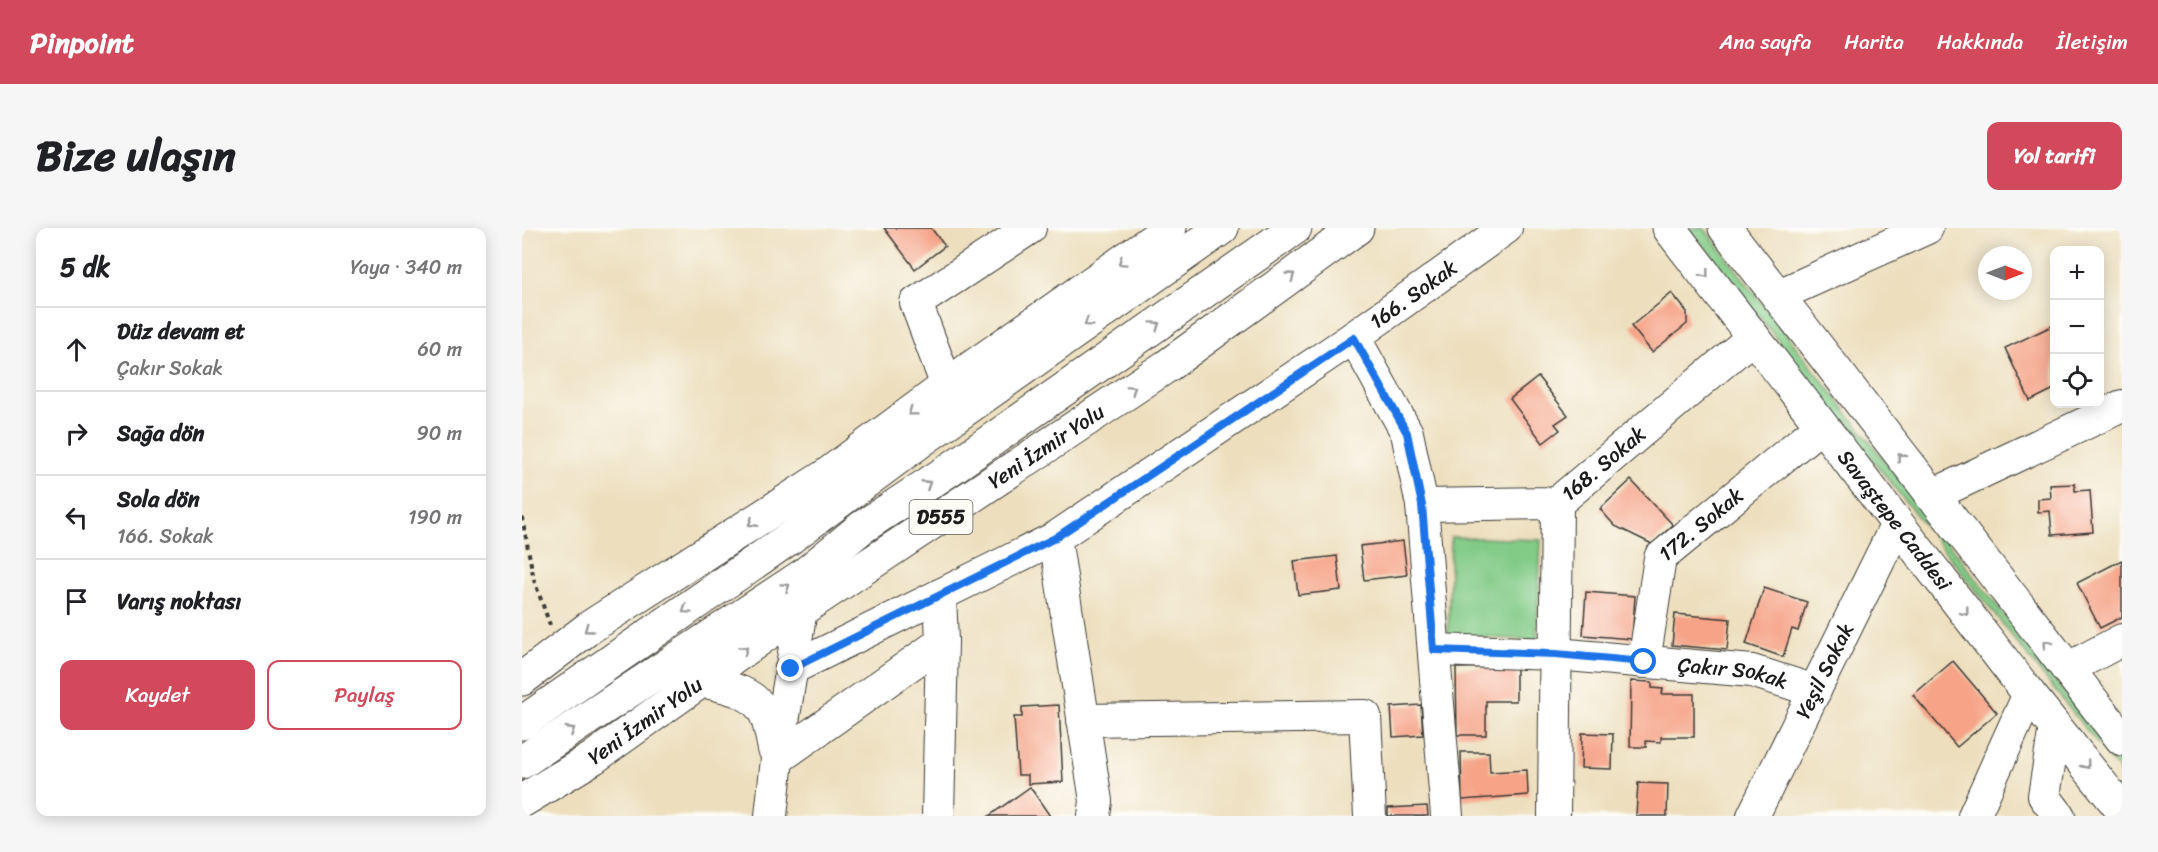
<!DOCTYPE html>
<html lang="tr">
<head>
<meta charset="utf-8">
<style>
  body { margin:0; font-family:Sriracha,sans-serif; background:#f6f6f6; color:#202124 }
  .controls { position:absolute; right:18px; top:18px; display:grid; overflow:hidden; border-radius:12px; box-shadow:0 3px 15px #0003 }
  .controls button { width:54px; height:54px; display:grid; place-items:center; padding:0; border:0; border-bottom:2px solid #e0e0e0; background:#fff; color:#202124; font:30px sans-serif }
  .compass { position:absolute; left:1456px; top:18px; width:54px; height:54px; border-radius:50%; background:#fff; box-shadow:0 3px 15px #0003; rotate:90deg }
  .stop { position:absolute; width:18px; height:18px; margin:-14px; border:4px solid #1a73e8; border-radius:50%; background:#fff }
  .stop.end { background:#1a73e8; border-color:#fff; box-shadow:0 2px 6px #0008 }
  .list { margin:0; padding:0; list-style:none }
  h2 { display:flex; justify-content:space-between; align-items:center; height:78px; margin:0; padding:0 24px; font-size:26px }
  h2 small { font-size:20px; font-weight:400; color:#757577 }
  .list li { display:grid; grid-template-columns:39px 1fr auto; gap:18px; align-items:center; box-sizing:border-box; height:84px; padding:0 24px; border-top:2px solid #e0e0e0 }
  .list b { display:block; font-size:22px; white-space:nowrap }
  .list p { margin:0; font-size:20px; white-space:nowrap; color:#757577 }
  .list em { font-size:20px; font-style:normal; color:#757577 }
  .actions { display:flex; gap:12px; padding:18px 24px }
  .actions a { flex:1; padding:14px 0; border:2px solid #d1495b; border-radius:12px; text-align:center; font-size:21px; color:#d1495b }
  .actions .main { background:#d1495b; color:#fff }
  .icon { flex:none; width:33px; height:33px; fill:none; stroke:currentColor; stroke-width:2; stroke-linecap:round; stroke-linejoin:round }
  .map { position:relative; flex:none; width:1600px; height:588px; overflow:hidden; border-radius:12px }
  header { display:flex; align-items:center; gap:36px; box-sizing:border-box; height:84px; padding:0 30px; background:#d1495b; color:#fff }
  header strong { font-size:28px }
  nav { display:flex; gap:33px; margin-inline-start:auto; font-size:21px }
  .intro { display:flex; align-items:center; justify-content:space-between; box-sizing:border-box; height:144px; padding:0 36px }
  h1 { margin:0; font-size:42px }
  .button { padding:15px 27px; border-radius:12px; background:#d1495b; color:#fff; font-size:21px; font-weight:700 }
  main { display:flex; gap:36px; padding:0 36px }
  aside { flex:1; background:#fff; border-radius:12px; box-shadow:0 3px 15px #0003 }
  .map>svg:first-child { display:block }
  .green { fill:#82cb87; stroke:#4f7452; stroke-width:1.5 }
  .building { fill:#f6a387 }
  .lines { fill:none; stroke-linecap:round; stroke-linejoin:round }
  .minor-casing { stroke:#3b3934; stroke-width:34 }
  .major-casing { stroke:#3b3934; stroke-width:35 }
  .highway-casing { stroke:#3b3934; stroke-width:35 }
  .path { stroke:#3b3934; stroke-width:4; stroke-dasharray:4.5 4.5; stroke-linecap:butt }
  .minor { stroke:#fff; stroke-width:32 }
  .major { stroke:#fff; stroke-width:33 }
  .highway { stroke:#fff; stroke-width:33 }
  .oneway { stroke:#999 }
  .route { stroke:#1a73e8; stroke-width:8 }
  .labels { text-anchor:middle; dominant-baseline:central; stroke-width:4.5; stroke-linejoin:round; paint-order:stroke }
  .shield { fill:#fdfcf7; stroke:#605f5e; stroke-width:1.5 }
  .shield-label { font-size:20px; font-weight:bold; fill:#1c1c1c }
  .street-label { font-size:21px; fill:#1c1c1c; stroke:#fdfcf7 }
</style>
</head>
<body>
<header>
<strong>Pinpoint</strong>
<nav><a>Ana sayfa</a><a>Harita</a><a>Hakkında</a><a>İletişim</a></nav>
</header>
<div class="intro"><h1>Bize ulaşın</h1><a class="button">Yol tarifi</a></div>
<main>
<aside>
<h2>5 dk<small>Yaya · 340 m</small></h2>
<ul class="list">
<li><svg class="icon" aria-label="ahead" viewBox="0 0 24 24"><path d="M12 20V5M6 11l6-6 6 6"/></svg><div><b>Düz devam et</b><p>Çakır Sokak</p></div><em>60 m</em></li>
<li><svg class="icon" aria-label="right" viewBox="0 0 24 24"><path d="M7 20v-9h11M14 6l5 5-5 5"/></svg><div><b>Sağa dön</b></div><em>90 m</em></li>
<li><svg class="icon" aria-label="left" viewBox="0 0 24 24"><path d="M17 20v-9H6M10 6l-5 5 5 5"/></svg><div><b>Sola dön</b><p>166. Sokak</p></div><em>190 m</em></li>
<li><svg class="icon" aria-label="arrive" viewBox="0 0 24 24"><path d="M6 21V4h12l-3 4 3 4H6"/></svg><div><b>Varış noktası</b></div></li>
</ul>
<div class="actions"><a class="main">Kaydet</a><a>Paylaş</a></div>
</aside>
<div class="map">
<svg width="1600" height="588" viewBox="0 0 1600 588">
  <rect width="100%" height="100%" fill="#fdfcf7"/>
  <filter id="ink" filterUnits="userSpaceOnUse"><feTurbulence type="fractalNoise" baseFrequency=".0167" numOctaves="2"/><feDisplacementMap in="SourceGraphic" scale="12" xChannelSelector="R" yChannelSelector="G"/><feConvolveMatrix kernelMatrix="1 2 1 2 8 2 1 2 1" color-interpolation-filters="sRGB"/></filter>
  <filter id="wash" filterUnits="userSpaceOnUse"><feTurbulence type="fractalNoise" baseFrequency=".008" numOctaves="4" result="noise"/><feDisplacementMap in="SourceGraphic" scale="24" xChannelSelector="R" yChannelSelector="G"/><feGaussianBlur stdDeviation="1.35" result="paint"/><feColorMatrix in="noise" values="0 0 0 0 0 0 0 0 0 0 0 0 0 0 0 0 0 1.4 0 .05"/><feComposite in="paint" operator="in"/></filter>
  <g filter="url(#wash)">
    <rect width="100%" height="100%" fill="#eddfbe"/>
    <g class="green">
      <path d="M 1167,0 L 1182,0 L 1600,539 L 1600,547 Z"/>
      <path d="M 929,309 L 1019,312 L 1015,412 L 926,408 Z"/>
    </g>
    <g id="blocks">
      <g class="building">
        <path d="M 362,0 L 409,0 L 423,18 L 393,41 Z"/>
        <path d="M 1150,65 L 1165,84 L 1165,96 L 1130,124 L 1109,98 Z"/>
        <path d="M 1532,97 L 1532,161 L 1508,173 L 1483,120 Z"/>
        <path d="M 1016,149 L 1046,187 L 1033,196 L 1038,202 L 1021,215 L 988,171 Z"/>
        <path d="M 1109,252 L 1151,297 L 1130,316 L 1093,298 L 1078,281 Z"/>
        <path d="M 1553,256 L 1553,263 L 1568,262 L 1571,304 L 1530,307 L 1528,283 L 1516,284 L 1516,271 L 1529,270 L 1528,257 Z"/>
        <path d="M 881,313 L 885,347 L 842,352 L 838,318 Z"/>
        <path d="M 815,328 L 819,362 L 776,367 L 772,333 Z"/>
        <path d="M 1600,332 L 1600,389 L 1578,400 L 1555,355 Z"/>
        <path d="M 1242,360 L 1285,374 L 1276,403 L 1270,401 L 1261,429 L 1224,416 Z"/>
        <path d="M 1064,364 L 1113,368 L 1110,411 L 1061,407 Z"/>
        <path d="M 1153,386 L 1208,391 L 1205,422 L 1150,417 Z"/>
        <path d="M 1431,433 L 1475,485 L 1435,519 L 1391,467 Z"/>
        <path d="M 994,439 L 994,473 L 964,473 L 964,507 L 935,507 L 934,440 Z"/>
        <path d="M 1109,453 L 1130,454 L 1130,460 L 1141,461 L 1140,466 L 1172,466 L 1172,509 L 1139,509 L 1139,514 L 1124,513 L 1124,519 L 1108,519 Z"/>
        <path d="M 537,477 L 541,554 L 506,556 L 506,547 L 496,547 L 492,489 L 500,489 L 500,479 Z"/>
        <path d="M 899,477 L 901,507 L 871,509 L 869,479 Z"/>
        <path d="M 1060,505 L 1091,506 L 1090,541 L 1059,540 Z"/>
        <path d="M 939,524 L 967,524 L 968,544 L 1005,542 L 1006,567 L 940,572 Z"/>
        <path d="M 1116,555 L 1146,556 L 1145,588 L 1114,588 Z"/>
        <path d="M 508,559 L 528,588 L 467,588 Z"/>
        <path d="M 905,578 L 906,588 L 866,588 L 866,580 Z"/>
      </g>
    </g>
  </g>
  <g filter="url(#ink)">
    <use href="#blocks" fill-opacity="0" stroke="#3b3934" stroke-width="1.5"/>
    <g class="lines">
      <g class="minor-casing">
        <g id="minor">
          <path d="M 1255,68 L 1405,0"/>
          <path d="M 832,109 L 885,205 L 900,277 L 925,588"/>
          <path d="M 425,158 L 394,75 L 508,0"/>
          <path d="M 1409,268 L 1600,178"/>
          <path id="s1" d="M 900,277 L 1035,275 L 1231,109"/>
          <path d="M 533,310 L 574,573 L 572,588"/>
          <path id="s2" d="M 912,422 L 1034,426 L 1230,443 L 1293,463"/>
          <path id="s3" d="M 1122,434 L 1138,330 L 1299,198"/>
          <path id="s4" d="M 269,441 L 533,310 L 832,109 L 984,0"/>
          <path d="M 1545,441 L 1600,412"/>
          <path d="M 179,453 C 202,458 234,463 244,488 C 248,499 250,511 252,521"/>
          <path d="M 561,492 L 843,488 L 848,588"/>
          <path d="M 1533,499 L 1522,568 L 1537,588"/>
          <path d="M 255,531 L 420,414"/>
          <path d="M 249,588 L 255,531 L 279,382"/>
          <path d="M 416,588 L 420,414 L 418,367"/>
          <path d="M 1032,588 L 1035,275"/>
          <path id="s5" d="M 1231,588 L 1375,296"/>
          <path d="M 1452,588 L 1507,466"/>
        </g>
      </g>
      <g class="major-casing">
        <g id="major">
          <path id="s6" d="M 1147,0 L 1507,466 L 1600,582"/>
          <path d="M 1203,0 L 1600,511"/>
        </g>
      </g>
      <g class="highway-casing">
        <g id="highway">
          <path d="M 0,451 L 68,399 L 302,249 L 446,142 L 648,0"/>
          <path d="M 0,495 L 269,309 L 400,212 L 700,0"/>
          <path d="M 0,534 L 283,346 L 339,300 L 424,244 L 773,0"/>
          <path id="s7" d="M 0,573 L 71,530 L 270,388 L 645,138 L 835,0"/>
        </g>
      </g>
      <path class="path" d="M 0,289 L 12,352 L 28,397"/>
      <use href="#minor" class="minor"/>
      <use href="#major" class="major"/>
      <use href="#highway" class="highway"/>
    </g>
    <defs><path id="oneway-chevron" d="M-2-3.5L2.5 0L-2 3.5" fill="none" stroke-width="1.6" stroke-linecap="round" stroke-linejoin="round" transform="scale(1.5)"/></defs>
    <g class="oneway">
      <use href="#oneway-chevron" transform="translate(600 34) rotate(145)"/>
      <use href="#oneway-chevron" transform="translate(1183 46) rotate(52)"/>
      <use href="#oneway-chevron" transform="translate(769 48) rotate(-36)"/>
      <use href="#oneway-chevron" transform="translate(566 95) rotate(145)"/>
      <use href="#oneway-chevron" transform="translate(634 97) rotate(-35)"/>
      <use href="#oneway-chevron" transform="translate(610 161) rotate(-34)"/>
      <use href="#oneway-chevron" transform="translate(390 184) rotate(143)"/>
      <use href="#oneway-chevron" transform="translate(1379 229) rotate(-128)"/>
      <use href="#oneway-chevron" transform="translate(405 256) rotate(-33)"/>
      <use href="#oneway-chevron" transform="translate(230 295) rotate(147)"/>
      <use href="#oneway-chevron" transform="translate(264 359) rotate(-34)"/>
      <use href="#oneway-chevron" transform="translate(164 382) rotate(145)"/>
      <use href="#oneway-chevron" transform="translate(1443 384) rotate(52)"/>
      <use href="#oneway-chevron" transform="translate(66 401) rotate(144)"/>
      <use href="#oneway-chevron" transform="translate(1525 416) rotate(-128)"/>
      <use href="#oneway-chevron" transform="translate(222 422) rotate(-36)"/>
      <use href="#oneway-chevron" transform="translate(49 502) rotate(-33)"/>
      <use href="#oneway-chevron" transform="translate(1564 537) rotate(51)"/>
    </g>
  </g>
  <g class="lines" filter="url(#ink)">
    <path class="route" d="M 269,441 L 533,310 L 832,110 L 885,205 L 900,277 L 912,422 L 1034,426 L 1122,434"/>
  </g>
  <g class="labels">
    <rect class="shield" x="387.5" y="272" width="63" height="34" rx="4.5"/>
    <g class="shield-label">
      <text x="419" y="289">D555</text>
    </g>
    <g class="street-label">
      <text stroke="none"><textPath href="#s4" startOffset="728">166. Sokak</textPath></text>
      <text stroke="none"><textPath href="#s7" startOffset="633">Yeni İzmir Yolu</textPath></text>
      <text stroke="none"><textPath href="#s1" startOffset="196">168. Sokak</textPath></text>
      <text stroke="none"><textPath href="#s6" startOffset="369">Savaştepe Caddesi</textPath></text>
      <text stroke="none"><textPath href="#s3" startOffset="158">172. Sokak</textPath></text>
      <text stroke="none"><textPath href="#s5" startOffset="162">Yeşil Sokak</textPath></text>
      <text stroke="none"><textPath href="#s2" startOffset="300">Çakır Sokak</textPath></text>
      <text stroke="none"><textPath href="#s7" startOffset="147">Yeni İzmir Yolu</textPath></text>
    </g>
  </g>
</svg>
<div class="controls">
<button>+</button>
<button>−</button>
<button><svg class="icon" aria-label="locate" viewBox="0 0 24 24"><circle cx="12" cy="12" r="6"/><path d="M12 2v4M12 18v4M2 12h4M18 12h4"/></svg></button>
</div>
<svg class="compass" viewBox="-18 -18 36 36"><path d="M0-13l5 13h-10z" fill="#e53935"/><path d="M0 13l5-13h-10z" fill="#757577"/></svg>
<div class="stop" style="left:1122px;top:434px"></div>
<div class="stop end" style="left:269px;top:441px"></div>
</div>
</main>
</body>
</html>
